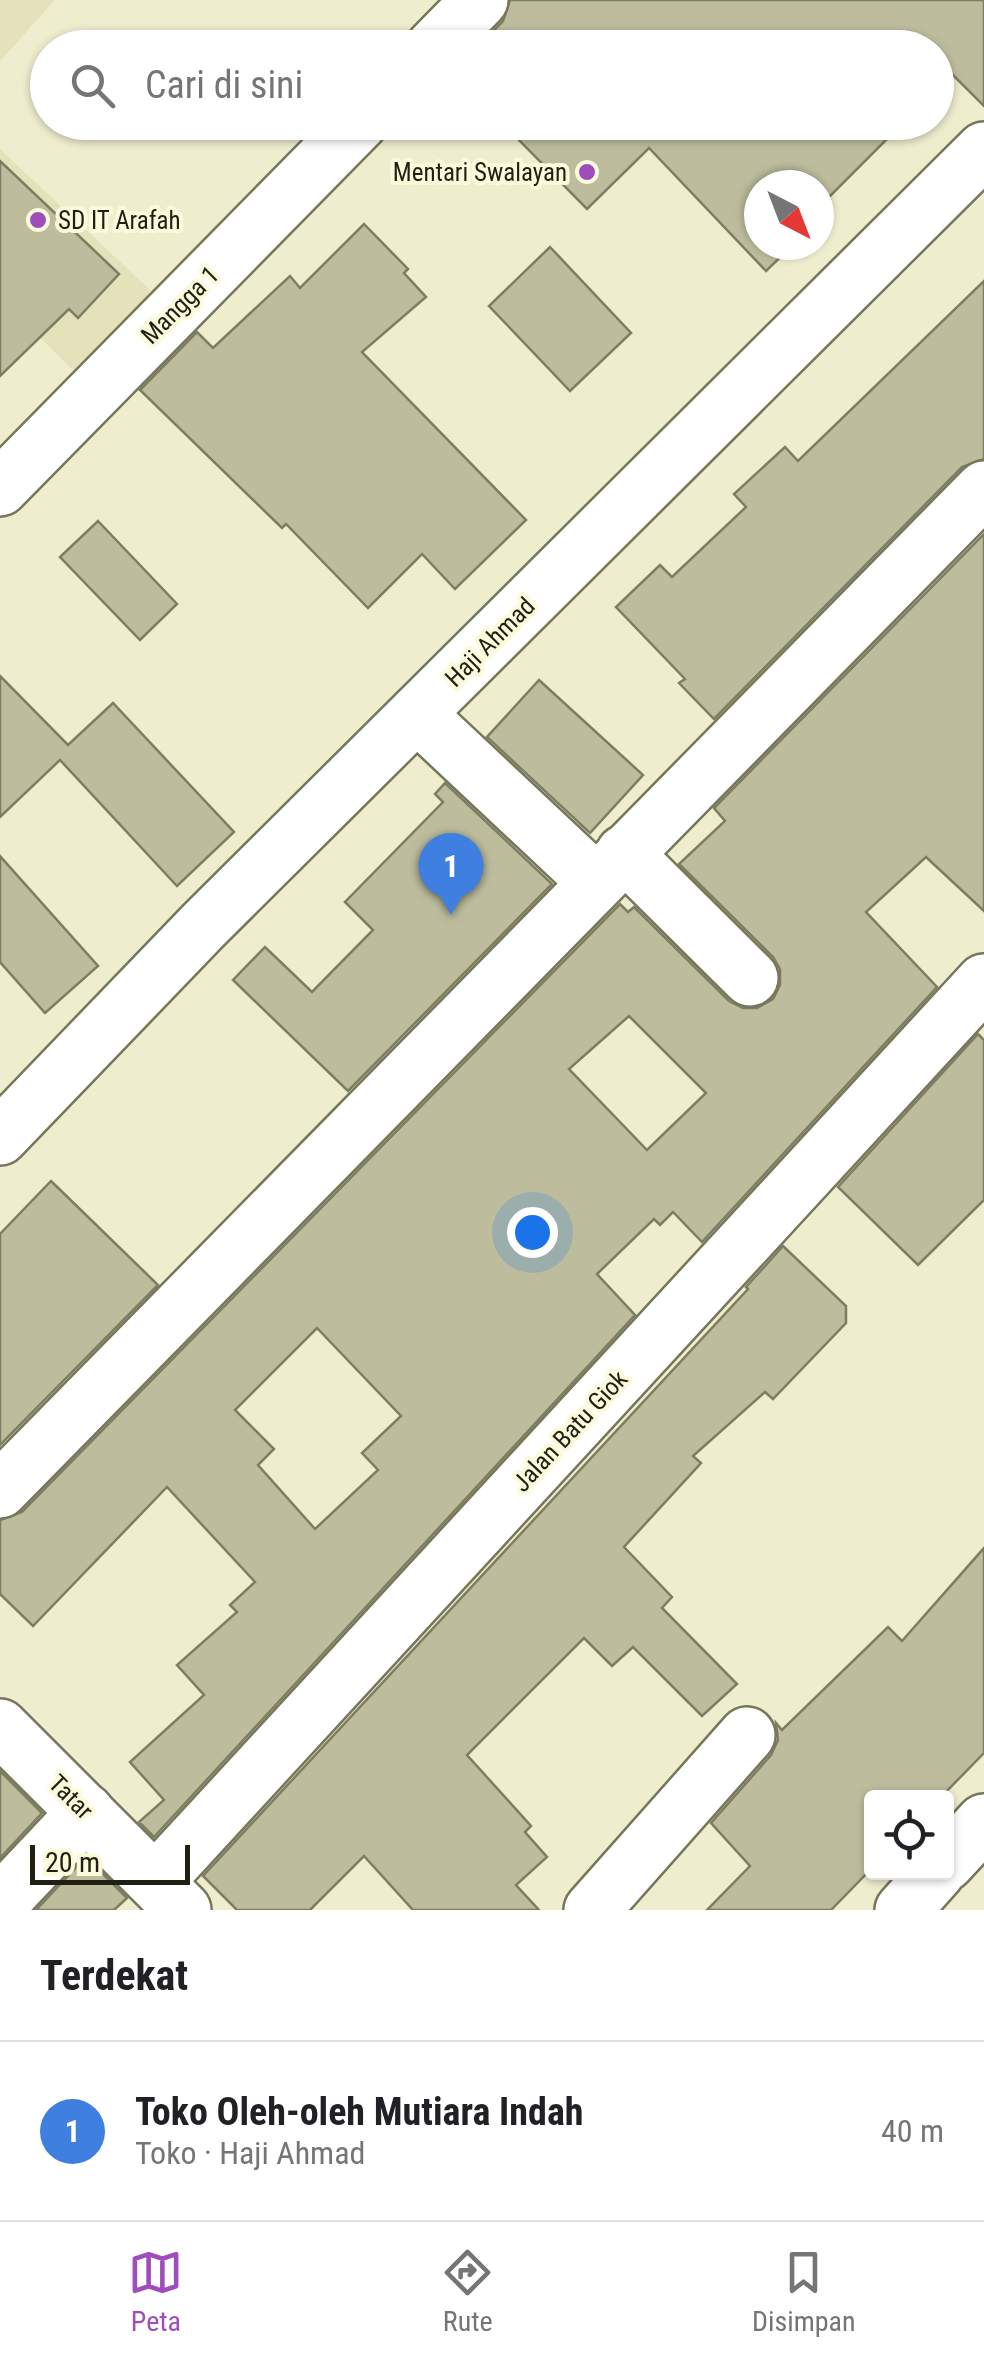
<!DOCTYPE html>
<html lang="id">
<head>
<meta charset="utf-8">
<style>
  body { margin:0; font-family:"Roboto Condensed",sans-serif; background:#f6f6f6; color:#202124 }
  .controls { position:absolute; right:30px; bottom:30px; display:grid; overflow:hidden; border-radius:10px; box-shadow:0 2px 8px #0004 }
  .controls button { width:90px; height:90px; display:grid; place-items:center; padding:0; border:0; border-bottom:2px solid #e0e0e0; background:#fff; color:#202124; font:50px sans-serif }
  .compass { position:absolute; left:744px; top:170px; width:90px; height:90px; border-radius:50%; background:#fff; box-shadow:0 2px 8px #0004; rotate:138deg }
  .scale { position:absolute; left:30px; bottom:25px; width:160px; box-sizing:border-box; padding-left:10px; border:5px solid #201f14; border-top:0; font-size:28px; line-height:35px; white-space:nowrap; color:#201f14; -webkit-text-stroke:8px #fbfbdb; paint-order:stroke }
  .you { position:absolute; left:532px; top:1232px; width:35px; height:35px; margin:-25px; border:8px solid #fff; border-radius:50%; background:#1a73e8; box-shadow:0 0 0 15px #1a73e833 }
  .badge { display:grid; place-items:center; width:65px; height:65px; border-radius:50%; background:#9f4dbc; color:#fff; font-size:32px; font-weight:700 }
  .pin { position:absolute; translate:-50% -82px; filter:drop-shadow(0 2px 5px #0008) }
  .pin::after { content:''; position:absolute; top:52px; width:35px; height:30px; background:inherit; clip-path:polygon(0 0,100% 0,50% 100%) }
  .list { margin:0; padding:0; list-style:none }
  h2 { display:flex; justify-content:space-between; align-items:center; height:130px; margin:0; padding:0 40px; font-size:42px }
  h2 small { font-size:32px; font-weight:400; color:#757577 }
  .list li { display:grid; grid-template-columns:65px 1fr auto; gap:30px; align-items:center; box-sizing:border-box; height:180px; padding:0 40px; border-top:2px solid #e0e0e0 }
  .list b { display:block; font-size:38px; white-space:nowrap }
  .list p { margin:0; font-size:32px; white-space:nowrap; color:#757577 }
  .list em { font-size:32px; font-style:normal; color:#757577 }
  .icon { flex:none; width:55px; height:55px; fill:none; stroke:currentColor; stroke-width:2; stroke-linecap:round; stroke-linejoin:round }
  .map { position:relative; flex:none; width:984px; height:1910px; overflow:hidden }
  .search { position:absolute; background:#fff; box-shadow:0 2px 8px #0004; left:30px; right:30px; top:30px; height:110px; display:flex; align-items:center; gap:25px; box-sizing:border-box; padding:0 35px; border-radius:55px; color:#757577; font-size:38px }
  .sheet { height:310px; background:#fff }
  nav { display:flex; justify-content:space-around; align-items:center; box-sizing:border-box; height:140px; border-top:2px solid #e0e0e0; background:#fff; font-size:28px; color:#757577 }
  nav a { display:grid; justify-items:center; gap:5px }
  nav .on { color:#9f4dbc }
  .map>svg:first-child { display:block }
  .built { fill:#e3e2bb }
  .building { fill:#bdbd9e; stroke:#7d7d60; stroke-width:2.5; fill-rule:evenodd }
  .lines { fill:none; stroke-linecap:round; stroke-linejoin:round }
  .minor-casing { stroke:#76765a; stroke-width:60 }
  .minor { stroke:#fff; stroke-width:55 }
  .poi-dot { fill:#9f4dbc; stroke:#fbfbdb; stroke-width:4 }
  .labels { text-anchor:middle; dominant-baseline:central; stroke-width:8; stroke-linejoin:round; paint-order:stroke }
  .poi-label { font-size:25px; fill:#201f14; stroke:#fbfbdb; text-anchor:end }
  .street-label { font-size:25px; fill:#201f14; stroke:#fbfbdb }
</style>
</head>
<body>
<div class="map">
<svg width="984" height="1910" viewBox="0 0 984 1910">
  <rect width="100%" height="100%" fill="#eeedce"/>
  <g class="built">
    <path d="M 0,0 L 55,0 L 0,61 Z"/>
    <path d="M 0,149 L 152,292 L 73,370 L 0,298 Z"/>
  </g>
  <g class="building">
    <path d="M 510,0 L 984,0 L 984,106 L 952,74 L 936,90 L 936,48 L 477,48 L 503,21 Z"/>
    <path d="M 501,122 L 904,122 L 824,202 L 831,209 L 819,220 L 819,185 L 759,185 L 759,245 L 793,245 L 766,271 L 649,148 L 587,209 Z"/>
    <path d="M 0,161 L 119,274 L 78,318 L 69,309 L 0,376 Z"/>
    <path d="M 364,224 L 408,269 L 404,273 L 426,297 L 362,352 L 526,520 L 455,589 L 422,554 L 368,608 L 286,524 L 282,528 L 140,390 L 197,332 L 213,348 L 290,276 L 300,288 Z"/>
    <path d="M 550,247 L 631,333 L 570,391 L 489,306 Z"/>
    <path d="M 984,281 L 984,459 L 962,467 L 714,719 L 679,683 L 685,679 L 616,607 L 660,565 L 672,577 L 746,507 L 734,494 L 785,447 L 798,461 Z"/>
    <path d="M 98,521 L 177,604 L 140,640 L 60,557 Z"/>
    <path d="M 984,534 L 984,911 L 926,857 L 866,912 L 937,987 L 702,1242 L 673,1212 L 660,1225 L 654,1219 L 597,1274 L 635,1315 L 154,1837 L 139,1822 L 164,1800 L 130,1762 L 204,1695 L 177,1665 L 237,1612 L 230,1605 L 255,1582 L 167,1487 L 33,1626 L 0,1594 L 0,1520 L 22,1512 L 620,904 L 628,912 L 634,907 L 729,1001 L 743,1008 L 757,1008 L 773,999 L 780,985 L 780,969 L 773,957 L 679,864 L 725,821 L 714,808 ZM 629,1016 L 706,1093 L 647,1150 L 569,1069 ZM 317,1328 L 401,1416 L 362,1453 L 378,1470 L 315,1529 L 258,1465 L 274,1449 L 235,1410 Z"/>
    <path d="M 0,676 L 68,745 L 113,703 L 234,832 L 177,886 L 60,760 L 0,817 Z"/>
    <path d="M 539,680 L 643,775 L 590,833 L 487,737 Z"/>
    <path d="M 445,783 L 552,884 L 348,1091 L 233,980 L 265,947 L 312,992 L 373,930 L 345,902 L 443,802 L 435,794 Z"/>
    <path d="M 0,856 L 98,966 L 45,1013 L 0,962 Z"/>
    <path d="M 978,1034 L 984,1040 L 984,1200 L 918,1265 L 838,1187 Z"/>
    <path d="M 51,1181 L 158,1285 L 0,1445 L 0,1234 Z"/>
    <path d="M 783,1246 L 846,1306 L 846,1323 L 773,1399 L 765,1392 L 693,1456 L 701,1463 L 624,1547 L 672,1597 L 662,1608 L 737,1684 L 702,1716 L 633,1647 L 612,1666 L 584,1638 L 467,1755 L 531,1826 L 525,1832 L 547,1857 L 516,1885 L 539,1910 L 413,1910 L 364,1856 L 310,1910 L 237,1910 L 203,1876 L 748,1289 L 746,1287 Z"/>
    <path d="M 984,1548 L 984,1753 L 940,1798 L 872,1798 L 872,1868 L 831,1910 L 707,1910 L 750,1866 L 711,1823 L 771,1755 L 778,1740 L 776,1723 L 782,1730 L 888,1627 L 902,1641 Z"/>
    <path d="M 0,1771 L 42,1813 L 0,1858 Z"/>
    <path d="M 86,1857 L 127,1898 L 114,1910 L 36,1910 Z"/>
  </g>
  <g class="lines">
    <g class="minor-casing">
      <g id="minor">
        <path d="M 433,48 L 480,0"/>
        <path d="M 0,488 L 360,122"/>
        <path d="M 417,714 L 596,882"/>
        <path d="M 624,853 L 750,978"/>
        <path d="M 0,1137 L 203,926 L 984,150"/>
        <path d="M 0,1490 L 984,489"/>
        <path d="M 0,1727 L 183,1910"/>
        <path d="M 946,1863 L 984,1822"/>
        <path d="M 156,1881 L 984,982"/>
        <path d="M 0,1903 L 86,1812"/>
        <path d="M 592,1910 L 747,1735"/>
        <path d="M 903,1910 L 937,1872"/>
      </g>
    </g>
    <use href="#minor" class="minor"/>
  </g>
  <g class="poi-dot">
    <circle cx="587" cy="172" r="10"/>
    <circle cx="38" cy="220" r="10"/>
  </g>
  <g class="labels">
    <g class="poi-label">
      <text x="567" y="172">Mentari Swalayan</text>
      <text x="58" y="220" text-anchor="start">SD IT Arafah</text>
    </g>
    <g class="street-label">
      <text transform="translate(180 305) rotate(-45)">Mangga 1</text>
      <text transform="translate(490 642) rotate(-45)">Haji Ahmad</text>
      <text transform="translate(570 1431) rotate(-47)">Jalan Batu Giok</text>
      <text transform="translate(71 1797) rotate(45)">Tatar</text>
    </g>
  </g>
</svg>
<div class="controls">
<button><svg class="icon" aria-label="locate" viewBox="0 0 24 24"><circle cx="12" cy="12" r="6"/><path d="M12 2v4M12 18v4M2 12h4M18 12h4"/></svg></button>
</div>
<svg class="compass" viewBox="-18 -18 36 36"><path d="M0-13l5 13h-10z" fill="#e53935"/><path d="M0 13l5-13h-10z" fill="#757577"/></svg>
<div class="scale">20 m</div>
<div class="you"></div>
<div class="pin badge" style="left:451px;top:915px;background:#3f7fe0">1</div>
<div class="search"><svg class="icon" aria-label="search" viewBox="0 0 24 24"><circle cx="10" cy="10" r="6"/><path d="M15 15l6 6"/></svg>Cari di sini</div>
</div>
<section class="sheet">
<h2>Terdekat<small></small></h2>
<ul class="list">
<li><span class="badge" style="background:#3f7fe0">1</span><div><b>Toko Oleh-oleh Mutiara Indah</b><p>Toko · Haji Ahmad</p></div><em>40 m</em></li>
</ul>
</section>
<nav>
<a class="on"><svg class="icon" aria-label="map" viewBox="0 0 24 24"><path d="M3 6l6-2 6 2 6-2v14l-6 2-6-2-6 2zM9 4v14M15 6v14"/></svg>Peta</a>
<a><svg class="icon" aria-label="directions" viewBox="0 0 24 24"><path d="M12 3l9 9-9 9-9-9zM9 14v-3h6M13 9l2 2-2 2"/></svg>Rute</a>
<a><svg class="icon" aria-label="saved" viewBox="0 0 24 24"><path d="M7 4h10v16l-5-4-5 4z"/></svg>Disimpan</a>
</nav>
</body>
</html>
